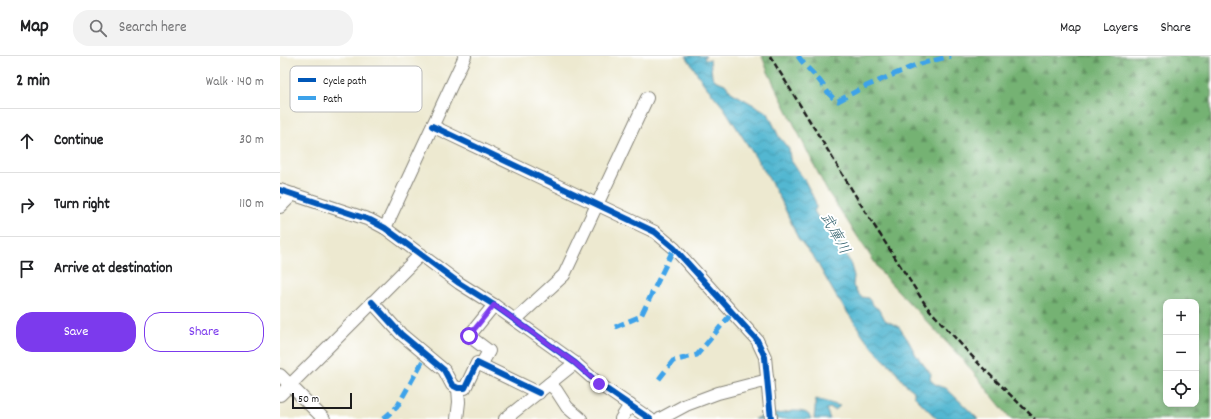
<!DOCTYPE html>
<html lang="en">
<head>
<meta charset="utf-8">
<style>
  body { margin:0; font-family:Dekko,"Klee One",sans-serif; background:#f2f2f2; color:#202124 }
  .controls { position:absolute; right:12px; bottom:12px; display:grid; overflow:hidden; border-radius:8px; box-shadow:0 2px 6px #0003 }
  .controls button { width:36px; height:36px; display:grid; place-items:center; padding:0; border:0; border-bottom:1px solid #e0e0e0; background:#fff; color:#202124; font:20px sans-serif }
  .scale { position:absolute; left:12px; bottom:10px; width:60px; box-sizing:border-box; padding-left:4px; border:2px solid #1c1c1c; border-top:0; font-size:11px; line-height:14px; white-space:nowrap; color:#1c1c1c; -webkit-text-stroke:3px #fff; paint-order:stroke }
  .stop { position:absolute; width:12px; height:12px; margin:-9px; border:3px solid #7c3aed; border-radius:50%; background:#fff }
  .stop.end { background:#7c3aed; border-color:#fff; box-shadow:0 1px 4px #0008 }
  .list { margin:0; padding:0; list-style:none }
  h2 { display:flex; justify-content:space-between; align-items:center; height:52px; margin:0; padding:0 16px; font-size:17px }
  h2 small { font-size:13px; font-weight:400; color:#757577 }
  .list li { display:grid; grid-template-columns:26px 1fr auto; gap:12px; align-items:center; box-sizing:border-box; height:64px; padding:0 16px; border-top:1px solid #e0e0e0 }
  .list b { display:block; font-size:15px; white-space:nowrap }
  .list em { font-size:13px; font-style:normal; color:#757577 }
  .actions { display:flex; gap:8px; padding:12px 16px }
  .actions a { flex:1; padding:9px 0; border:1px solid #7c3aed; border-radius:16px; text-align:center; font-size:14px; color:#7c3aed }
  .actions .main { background:#7c3aed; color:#fff }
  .icon { flex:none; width:22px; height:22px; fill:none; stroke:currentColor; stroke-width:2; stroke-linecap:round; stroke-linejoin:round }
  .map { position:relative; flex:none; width:931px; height:363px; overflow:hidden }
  header { display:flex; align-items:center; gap:24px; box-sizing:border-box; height:56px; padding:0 20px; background:#fff; border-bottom:1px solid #e0e0e0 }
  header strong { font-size:19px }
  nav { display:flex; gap:22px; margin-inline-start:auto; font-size:14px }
  .search { width:280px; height:36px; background:#f2f2f2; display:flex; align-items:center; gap:10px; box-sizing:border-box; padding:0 14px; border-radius:16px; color:#757577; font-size:15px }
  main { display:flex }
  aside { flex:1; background:#fff }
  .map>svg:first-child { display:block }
  .forest { fill:url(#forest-firs); stroke:#486748; fill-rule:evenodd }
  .water { fill:url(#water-waves); stroke:#376a76 }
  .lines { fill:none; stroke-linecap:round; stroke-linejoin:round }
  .minor-casing { stroke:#848276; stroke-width:14 }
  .minor { stroke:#fff; stroke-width:12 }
  .rail { stroke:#1c1c1c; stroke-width:2.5; stroke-dasharray:6 3; stroke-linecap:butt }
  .quiet { stroke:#3da2ea; stroke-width:5; stroke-dasharray:10 5; stroke-linecap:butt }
  .cycleway-casing { stroke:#fff; stroke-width:8 }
  .cycleway { stroke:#0057b8; stroke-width:6 }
  .route { stroke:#7c3aed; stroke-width:5 }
  .labels { text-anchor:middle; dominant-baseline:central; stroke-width:4; stroke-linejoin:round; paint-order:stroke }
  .water-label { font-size:15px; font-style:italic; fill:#34626d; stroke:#fff }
  .key { fill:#fff; stroke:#bbb; stroke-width:1 }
  .key-label { font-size:11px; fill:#1c1c1c }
</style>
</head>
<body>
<header>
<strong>Map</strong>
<div class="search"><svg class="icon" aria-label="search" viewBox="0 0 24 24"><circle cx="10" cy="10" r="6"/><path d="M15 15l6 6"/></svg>Search here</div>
<nav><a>Map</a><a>Layers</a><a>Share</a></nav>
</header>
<main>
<aside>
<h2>2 min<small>Walk · 140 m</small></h2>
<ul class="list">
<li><svg class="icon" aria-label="ahead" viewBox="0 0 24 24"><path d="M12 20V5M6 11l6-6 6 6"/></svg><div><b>Continue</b></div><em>30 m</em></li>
<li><svg class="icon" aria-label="right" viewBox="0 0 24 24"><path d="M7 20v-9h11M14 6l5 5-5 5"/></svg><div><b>Turn right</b></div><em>110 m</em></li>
<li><svg class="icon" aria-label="arrive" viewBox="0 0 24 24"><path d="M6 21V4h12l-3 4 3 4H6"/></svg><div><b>Arrive at destination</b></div></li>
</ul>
<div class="actions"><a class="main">Save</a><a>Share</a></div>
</aside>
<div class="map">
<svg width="931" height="363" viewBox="0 0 931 363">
  <defs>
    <pattern id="forest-firs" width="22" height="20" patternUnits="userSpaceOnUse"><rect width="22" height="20" fill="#75b273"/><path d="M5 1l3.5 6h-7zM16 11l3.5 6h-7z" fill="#5f905e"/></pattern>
    <pattern id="water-waves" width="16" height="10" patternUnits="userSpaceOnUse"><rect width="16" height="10" fill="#52b7d1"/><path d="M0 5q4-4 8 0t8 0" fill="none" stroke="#4394a9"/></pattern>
  </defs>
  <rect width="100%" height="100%" fill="#fff"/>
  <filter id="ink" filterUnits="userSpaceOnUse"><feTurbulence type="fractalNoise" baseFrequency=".025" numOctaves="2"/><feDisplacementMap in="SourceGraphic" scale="8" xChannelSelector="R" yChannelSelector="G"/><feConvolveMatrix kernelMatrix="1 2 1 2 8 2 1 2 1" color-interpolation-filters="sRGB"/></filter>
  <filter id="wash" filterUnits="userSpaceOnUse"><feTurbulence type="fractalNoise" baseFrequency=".012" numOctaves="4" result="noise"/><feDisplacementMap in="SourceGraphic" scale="16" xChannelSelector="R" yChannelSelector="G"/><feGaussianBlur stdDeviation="0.9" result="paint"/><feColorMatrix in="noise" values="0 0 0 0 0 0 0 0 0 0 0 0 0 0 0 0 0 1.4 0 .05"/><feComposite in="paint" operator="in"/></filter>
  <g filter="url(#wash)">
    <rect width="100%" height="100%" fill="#ede9d0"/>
    <path class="forest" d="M 482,0 L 931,0 L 931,363 L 731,363 L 684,305 L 603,219 L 546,133 L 488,16 ZM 886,246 L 916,246 L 916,348 L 886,348 Z"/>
    <g class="water">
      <path d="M 406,0 L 426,0 L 424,2 L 425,4 L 430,3 L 432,20 L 435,24 L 445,28 L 451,36 L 488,57 L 499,81 L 509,93 L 510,103 L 525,125 L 535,145 L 536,152 L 534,155 L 539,163 L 541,163 L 558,185 L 570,206 L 574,220 L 573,230 L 581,241 L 588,242 L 594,250 L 600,254 L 605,264 L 619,271 L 628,284 L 636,299 L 651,318 L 650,323 C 653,328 660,331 666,332 L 698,363 L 657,363 L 634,340 L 634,335 L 625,328 L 614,313 L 602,302 L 585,282 L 556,240 L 535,203 L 518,182 L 501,144 L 485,116 L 444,52 L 424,28 Z"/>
      <path d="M 536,343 L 560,350 L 555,354 L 551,352 L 546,353 L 550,363 L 534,363 Z"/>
      <path d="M 513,355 C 520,355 529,355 531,363 L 475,363 C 487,357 500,359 513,355 Z"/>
    </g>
  </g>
  <g filter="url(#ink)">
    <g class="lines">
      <g class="minor-casing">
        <g id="minor">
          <path d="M 152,70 L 375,176 L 394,192 L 477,284 L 485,301 L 491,363"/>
          <path d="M 0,134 L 90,164 L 105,172 L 179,227 L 214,249 L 295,307 L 319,328 L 370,363"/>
          <path d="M 0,151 L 13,138"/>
          <path d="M 105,172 L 185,0"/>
          <path d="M 92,246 L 121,278 L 164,314 L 172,329 L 178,332 L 185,332 L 197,307 L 259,337"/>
          <path d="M 235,264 L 284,219 L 367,42"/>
          <path d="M 201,309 L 209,295 L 189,280 L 214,249"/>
          <path d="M 0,319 L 44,363"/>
          <path d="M 269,328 L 276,334 L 287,351 L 301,363"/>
          <path d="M 0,339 L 141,198"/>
          <path d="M 177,363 L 179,346 L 178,332"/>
          <path d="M 225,363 L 295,307"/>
          <path d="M 341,363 L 350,349"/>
          <path d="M 380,363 L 406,349 L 438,337 L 488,324"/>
        </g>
      </g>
      <use href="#minor" class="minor"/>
      <path class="rail" d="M 490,0 L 588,160 L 647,251 L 700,309 L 755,363"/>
      <g class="quiet">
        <path d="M 518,0 C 524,9 532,16 539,24 C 545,31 549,41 558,45 L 584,31 L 636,9 L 671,0"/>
        <path d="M 335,271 L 361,260 L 394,192"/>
        <path d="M 379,323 L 393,305 L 417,299 L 452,257"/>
        <path d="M 103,363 L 117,351 L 146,299"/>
      </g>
      <g class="cycleway-casing">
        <g id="cycleway">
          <path d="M 152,70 L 375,176 L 394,192 L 477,284 L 485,301 L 491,363"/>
          <path d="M 0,134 L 90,164 L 105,172 L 179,227 L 214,249 L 295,307 L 319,328 L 370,363"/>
          <path d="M 92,246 L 121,278 L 164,314 L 172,329 L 178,332 L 185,332 L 197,307 L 259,337"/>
        </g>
      </g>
      <use href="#cycleway" class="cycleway"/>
    </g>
  </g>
  <g class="lines" filter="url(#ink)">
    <path class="route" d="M 189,280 L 214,249 L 295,307 L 319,328"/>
  </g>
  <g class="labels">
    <g class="water-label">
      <text transform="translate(554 178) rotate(61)">武庫川</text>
    </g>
  </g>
  <rect x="10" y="10" width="132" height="46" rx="6" class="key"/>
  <rect x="18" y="22" width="18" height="4" fill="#0057b8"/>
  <rect x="18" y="40" width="18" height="4" fill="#3da2ea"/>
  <g class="key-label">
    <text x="43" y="28">Cycle path</text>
    <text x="43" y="46">Path</text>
  </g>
</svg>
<div class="controls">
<button>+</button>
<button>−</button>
<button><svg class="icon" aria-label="locate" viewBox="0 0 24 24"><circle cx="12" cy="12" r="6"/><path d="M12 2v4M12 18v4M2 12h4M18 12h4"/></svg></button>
</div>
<div class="scale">50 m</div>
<div class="stop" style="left:189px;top:280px"></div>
<div class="stop end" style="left:319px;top:328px"></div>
</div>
</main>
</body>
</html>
